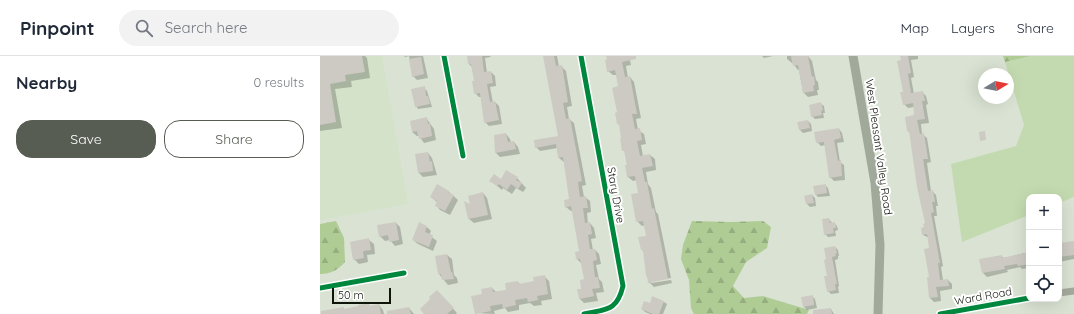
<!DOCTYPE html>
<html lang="en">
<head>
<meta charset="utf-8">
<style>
  body { margin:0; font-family:Quicksand,sans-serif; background:#f2f2f3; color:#1f2937 }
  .controls { position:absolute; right:12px; bottom:12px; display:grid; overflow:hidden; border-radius:8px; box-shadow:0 4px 16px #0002 }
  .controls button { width:36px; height:36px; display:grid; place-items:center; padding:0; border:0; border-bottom:1px solid #e0e1e3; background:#fff; color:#1f2937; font:20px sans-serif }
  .compass { position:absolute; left:658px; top:12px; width:36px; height:36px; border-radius:50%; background:#fff; box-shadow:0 4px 16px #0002; rotate:80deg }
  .scale { position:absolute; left:12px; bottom:10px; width:59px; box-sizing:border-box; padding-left:4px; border:2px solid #10150c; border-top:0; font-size:11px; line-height:14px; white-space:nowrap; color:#10150c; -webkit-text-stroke:3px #fff; paint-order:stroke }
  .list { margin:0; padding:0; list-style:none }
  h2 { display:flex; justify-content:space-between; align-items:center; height:52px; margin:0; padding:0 16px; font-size:17px }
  h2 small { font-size:13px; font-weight:400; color:#747a83 }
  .actions { display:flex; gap:8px; padding:12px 16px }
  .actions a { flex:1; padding:9px 0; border:1px solid #575d52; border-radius:16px; text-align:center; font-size:14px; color:#575d52 }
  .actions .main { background:#575d52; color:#fff }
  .icon { flex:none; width:22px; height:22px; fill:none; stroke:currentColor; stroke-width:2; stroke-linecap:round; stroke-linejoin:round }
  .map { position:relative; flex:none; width:754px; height:258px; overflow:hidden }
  header { display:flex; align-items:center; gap:24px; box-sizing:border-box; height:56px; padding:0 20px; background:#fff; border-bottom:1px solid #e0e1e3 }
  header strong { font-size:19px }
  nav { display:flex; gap:22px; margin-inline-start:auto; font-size:14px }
  .search { width:280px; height:36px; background:#f2f2f3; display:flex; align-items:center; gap:10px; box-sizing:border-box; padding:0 14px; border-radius:22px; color:#747a83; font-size:15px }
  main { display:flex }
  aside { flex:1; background:#fff }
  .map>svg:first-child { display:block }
  .built { fill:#d3e2c8 }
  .green { fill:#c3dab0 }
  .forest { fill:url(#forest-firs) }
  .shadow { fill:#0003 }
  .building { fill:#cdcac4 }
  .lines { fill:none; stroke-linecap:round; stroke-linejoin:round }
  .street { stroke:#a4ab9d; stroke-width:7 }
  .secondary { stroke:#a1aa9a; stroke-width:9 }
  .cycleway-casing { stroke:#fff; stroke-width:8 }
  .cycleway { stroke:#00873e; stroke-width:5 }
  .labels { text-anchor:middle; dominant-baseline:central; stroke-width:4; stroke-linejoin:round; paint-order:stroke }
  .street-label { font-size:11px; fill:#10150c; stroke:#fff }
</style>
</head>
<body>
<header>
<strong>Pinpoint</strong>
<div class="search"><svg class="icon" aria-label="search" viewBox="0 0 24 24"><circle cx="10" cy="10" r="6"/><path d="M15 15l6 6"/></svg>Search here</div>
<nav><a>Map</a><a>Layers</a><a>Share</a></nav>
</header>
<main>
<aside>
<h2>Nearby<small>0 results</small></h2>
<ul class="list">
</ul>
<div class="actions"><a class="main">Save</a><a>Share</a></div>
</aside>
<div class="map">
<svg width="754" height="258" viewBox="0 0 754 258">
  <defs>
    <pattern id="forest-firs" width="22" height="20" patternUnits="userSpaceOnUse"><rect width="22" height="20" fill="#afcc95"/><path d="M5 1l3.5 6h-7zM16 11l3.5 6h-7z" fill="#96ae7f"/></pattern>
  </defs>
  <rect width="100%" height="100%" fill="#dae3d3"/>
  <path class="built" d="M 0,0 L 62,0 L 88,148 L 0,164 Z"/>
  <path class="green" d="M 711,0 L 754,0 L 754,141 L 739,147 L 739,141 L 709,141 L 709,159 L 642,186 L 631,108 L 696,90 L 704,69 L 685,6 Z"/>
  <g class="forest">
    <path d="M 683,0 L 711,0 L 685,6 Z"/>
    <path d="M 16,165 L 24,182 L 25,206 C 18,214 11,218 0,218 L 0,168 Z"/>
    <path d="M 372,165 L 410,166 L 443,165 L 451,171 L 447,192 L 426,206 L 413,230 L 424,242 L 443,240 L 489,254 L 487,258 L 374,258 L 371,252 L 369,224 L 361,203 L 363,189 Z"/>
  </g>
  <g class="shadow">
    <path d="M 0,0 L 45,0 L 47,2 L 50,22 L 31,25 L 32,31 L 15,33 L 22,72 L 0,75 Z"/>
    <path d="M 84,0 L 103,0 L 108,22 L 97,24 L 93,20 L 89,0 L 85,1 Z"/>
    <path d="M 148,0 L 170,0 L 171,1 L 165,2 L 167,17 L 171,16 L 175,20 L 176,30 L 170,31 L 173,47 L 175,46 L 179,50 L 182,68 L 169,70 L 165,66 L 162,41 L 159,41 L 155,37 L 155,26 L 152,11 L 149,8 Z"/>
    <path d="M 224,0 L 237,0 L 239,11 L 241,10 L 246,15 L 252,50 L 247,51 L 249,63 L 254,67 L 266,129 L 262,130 L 264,141 L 265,141 L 270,145 L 271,156 L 267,157 L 268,168 L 270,167 L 274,172 L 276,182 L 271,183 L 273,194 L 275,194 L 279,198 L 281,208 L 276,209 L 279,223 L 282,226 L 284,236 L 276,237 L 278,245 L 264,247 L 260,243 L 265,224 L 262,208 L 257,203 L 260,196 L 253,155 L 251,155 L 246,151 L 250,143 L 244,106 L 239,102 L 238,92 L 220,95 L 216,91 L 239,81 Z"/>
    <path d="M 287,0 L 309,0 L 311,9 L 306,10 L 308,22 L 310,21 L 314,26 L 321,62 L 316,63 L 318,74 L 324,78 L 326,88 L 321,89 L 323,100 L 330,99 L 335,103 L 336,114 L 326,116 L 328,128 L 331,132 L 336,156 L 338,158 L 351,222 L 331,225 L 331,227 L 351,224 L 352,227 L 334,231 L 329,226 L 328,222 L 327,220 L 324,196 L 322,194 L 327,181 L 325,169 L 322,170 L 317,165 L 319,138 L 317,124 L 313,125 L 308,121 L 306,97 L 303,94 L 300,69 L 298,68 L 299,31 L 297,19 L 293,19 L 288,15 Z"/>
    <path d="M 442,0 L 453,0 L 444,2 Z"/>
    <path d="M 467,0 L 488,0 L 492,5 L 496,24 L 498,26 L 499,34 L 497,34 L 498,39 L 488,41 L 483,36 L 479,14 L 478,14 L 474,9 L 473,7 L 472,7 L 467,3 Z"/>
    <path d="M 582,0 L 598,0 L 598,3 L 591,4 L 594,21 L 591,22 L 594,38 L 602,36 L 606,40 L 608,48 L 606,49 L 609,67 L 601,68 L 602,78 L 607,82 L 611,106 L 607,107 L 611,135 L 612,135 L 616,139 L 618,150 L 616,150 L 617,160 L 614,160 L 623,210 L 621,211 L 623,224 L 628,224 L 632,228 L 632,233 L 620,235 L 621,245 L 614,246 L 610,242 L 610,193 L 609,182 L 603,179 L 606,168 L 590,77 L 588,75 L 595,60 L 594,51 L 588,52 L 584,48 Z"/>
    <path d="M 104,32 L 107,35 L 112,51 L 98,53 L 96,50 Z"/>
    <path d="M 501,48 L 504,50 L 505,57 L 503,57 L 504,62 L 495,63 L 492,60 Z"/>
    <path d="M 107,63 L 114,73 L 116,84 L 104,87 L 99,80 L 97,80 L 92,76 Z"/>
    <path d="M 488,65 L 491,68 L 492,75 L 483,77 L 480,74 L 479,67 Z"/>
    <path d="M 519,73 L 522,77 L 524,86 L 517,87 L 520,106 L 524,109 L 525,124 L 514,125 L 510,121 L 505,89 L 501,90 L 497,86 Z"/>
    <path d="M 186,78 L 190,83 L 191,87 L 194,86 L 198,91 L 200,98 L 180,101 L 176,97 Z"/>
    <path d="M 108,97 L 112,102 L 117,119 L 103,121 L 99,117 L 96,99 Z"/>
    <path d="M 197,122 L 206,132 L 203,136 L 196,132 L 192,138 L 183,132 L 182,134 L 171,125 Z"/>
    <path d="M 505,129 L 508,132 L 510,140 L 498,141 L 496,139 Z"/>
    <path d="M 128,135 L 138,144 L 130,159 L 120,154 L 116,149 L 117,146 L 111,141 Z"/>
    <path d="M 163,137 L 167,142 L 172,163 L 154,167 L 149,163 L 151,150 Z"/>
    <path d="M 492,139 L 495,142 L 496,150 L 490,151 L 487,148 Z"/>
    <path d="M 509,163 L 512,167 L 514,167 L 517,170 L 518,174 L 515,175 L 516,180 L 508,181 L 505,178 Z"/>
    <path d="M 76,167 L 80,171 L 83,188 L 75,190 L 70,184 L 65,185 L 60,180 Z"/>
    <path d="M 107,171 L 111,175 L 109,179 L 117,185 L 113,195 L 98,188 L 93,184 Z"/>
    <path d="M 49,184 L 54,188 L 55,198 L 47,199 L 48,206 L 39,208 L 34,203 Z"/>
    <path d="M 754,186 L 754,203 L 739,206 L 739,192 Z"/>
    <path d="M 515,191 L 518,194 L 519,200 L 518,200 L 518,203 L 515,204 L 519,230 L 518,231 L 519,237 L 511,238 L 508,235 L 507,204 Z"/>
    <path d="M 709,196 L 709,212 L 702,213 L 700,211 L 687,214 L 688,216 L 667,221 L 663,217 L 681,200 L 684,202 Z"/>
    <path d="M 127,199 L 132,203 L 134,219 L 137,222 L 138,227 L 128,229 L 119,218 Z"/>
    <path d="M 224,220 L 229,225 L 232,243 L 221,245 L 222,249 L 214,250 L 210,247 L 199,249 L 199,254 L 188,256 L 185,252 L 174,255 L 175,258 L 156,257 L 163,239 L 172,232 L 176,236 L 187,234 L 198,226 L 201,229 L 215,226 Z"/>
    <path d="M 117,235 L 137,257 L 136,258 L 105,258 Z"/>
    <path d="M 492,240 L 495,243 L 497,252 L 487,254 L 484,251 Z"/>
    <path d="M 344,246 L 347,248 L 343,258 L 330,258 L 325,256 L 322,253 L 330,248 Z"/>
    <path d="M 48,248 L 51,251 L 59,249 L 63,254 L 64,258 L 5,258 L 23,252 L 25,254 Z"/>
    <path d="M 89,252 L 94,258 L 76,258 Z"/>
    <path d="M 511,253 L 514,258 L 503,258 Z"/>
  </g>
  <g class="building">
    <path d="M 0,0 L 42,0 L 45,16 L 25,19 L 26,25 L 10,28 L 16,66 L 0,69 Z"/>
    <path d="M 147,0 L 162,0 L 164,16 L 171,15 L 173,27 L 167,28 L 170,46 L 175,45 L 179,64 L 164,67 L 160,37 L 154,38 L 152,25 L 154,25 L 151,8 L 148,8 Z"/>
    <path d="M 223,0 L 234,0 L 236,10 L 242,9 L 248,46 L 243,47 L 246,63 L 250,62 L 262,125 L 258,126 L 260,141 L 266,140 L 268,152 L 263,152 L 265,167 L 270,166 L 272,178 L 268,179 L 270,193 L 275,193 L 277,204 L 273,205 L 275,221 L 278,221 L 280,232 L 272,233 L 274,240 L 259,243 L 257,233 L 261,233 L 260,224 L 264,223 L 260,203 L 256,203 L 255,196 L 259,195 L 251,150 L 245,152 L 244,144 L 249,143 L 243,101 L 238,102 L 236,88 L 215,92 L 214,84 L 238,80 Z"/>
    <path d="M 286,0 L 316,0 L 316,3 L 302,6 L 305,21 L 310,20 L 317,58 L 312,58 L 315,73 L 320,72 L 322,84 L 317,85 L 320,100 L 330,98 L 333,110 L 322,112 L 325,126 L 327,126 L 332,153 L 334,152 L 348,223 L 328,227 L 327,220 L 326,220 L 323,194 L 321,194 L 318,181 L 326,180 L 323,165 L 316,166 L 311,138 L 318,137 L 315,120 L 307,121 L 305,109 L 307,109 L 304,95 L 302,95 L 300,83 L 301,82 L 299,68 L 297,68 L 295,57 L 297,56 L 292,32 L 298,30 L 295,14 L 287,16 L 285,4 L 287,3 Z"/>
    <path d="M 471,0 L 488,0 L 492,21 L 494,20 L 495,29 L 493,30 L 494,35 L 483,37 L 478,9 L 473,10 Z"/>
    <path d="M 580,0 L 588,0 L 591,17 L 588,18 L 591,37 L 603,35 L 605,45 L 602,45 L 605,63 L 597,64 L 600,78 L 604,77 L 608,103 L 603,103 L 608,135 L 613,134 L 615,146 L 612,146 L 614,156 L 611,157 L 620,207 L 618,207 L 620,224 L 628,223 L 629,230 L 616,231 L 618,241 L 609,242 L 607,221 L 609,221 L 604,193 L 609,192 L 607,178 L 602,179 L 601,172 L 604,171 L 603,168 L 605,167 L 597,131 L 589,75 L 587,75 L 585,61 L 594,59 L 593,47 L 583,49 L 580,36 L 583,36 L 577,5 L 581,4 Z"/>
    <path d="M 101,1 L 104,18 L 92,21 L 89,3 Z"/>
    <path d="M 105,30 L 106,40 L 108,40 L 110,48 L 95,51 L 91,33 Z"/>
    <path d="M 501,46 L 503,54 L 501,55 L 502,59 L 491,61 L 489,49 Z"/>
    <path d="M 107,61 L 108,68 L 110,67 L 112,80 L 99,83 L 97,75 L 92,76 L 90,65 Z"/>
    <path d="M 488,64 L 490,72 L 479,74 L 477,66 Z"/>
    <path d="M 519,72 L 521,82 L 514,84 L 518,105 L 521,104 L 522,120 L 509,122 L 504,86 L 496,87 L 494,76 Z"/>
    <path d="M 665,75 L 666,84 L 660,85 L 659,76 Z"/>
    <path d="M 186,77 L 188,86 L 194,85 L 196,93 L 175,97 L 174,79 Z"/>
    <path d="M 108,96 L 110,106 L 112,105 L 113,115 L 98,117 L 95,98 Z"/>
    <path d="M 186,114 L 198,121 L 196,124 L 202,127 L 198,133 L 191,128 L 187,134 L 179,128 L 177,130 L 169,125 L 174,118 L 181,123 Z"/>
    <path d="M 117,128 L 129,135 L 128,136 L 134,139 L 125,155 L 115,150 L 117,145 L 110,141 Z"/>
    <path d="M 506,128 L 507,137 L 495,139 L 493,130 Z"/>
    <path d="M 163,136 L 168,159 L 148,163 L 144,145 L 150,148 L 148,140 Z"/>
    <path d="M 492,138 L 494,147 L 486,148 L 484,140 Z"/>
    <path d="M 509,162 L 510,167 L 515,166 L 516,172 L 513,172 L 514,177 L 504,179 L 502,163 Z"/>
    <path d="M 76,166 L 79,184 L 69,186 L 68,179 L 59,181 L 57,169 Z"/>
    <path d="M 99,166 L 107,170 L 105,176 L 113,179 L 109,191 L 92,184 Z"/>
    <path d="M 49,182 L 51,194 L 43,195 L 44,202 L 33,204 L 30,186 Z"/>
    <path d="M 754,185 L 754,199 L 739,201 L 739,187 Z"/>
    <path d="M 515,190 L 517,197 L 515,198 L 516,200 L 512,201 L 517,228 L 515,228 L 516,234 L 507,236 L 504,220 L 507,220 L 504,204 L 506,203 L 504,192 Z"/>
    <path d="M 709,196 L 709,208 L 698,210 L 697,208 L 684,210 L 685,213 L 662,217 L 659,203 L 682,199 L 682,202 Z"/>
    <path d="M 127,198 L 131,216 L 132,216 L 134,223 L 122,224 L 121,218 L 118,218 L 115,200 Z"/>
    <path d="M 225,219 L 228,238 L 217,240 L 218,244 L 208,246 L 207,242 L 195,244 L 196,249 L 183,252 L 182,248 L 170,250 L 171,255 L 155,258 L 151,240 L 162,238 L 161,233 L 172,231 L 173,236 L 186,234 L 185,227 L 198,225 L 199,228 L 214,225 L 213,221 Z"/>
    <path d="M 117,234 L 134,252 L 127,258 L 104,258 L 100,253 L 110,243 L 109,241 Z"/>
    <path d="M 493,239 L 494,249 L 483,251 L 481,241 Z"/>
    <path d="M 332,240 L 344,245 L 339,258 L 333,258 L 321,253 L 324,245 L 330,247 Z"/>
    <path d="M 49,247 L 49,250 L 59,248 L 61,258 L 1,258 L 1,255 L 24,251 L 24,253 L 38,250 L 38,249 Z"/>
    <path d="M 89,251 L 91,258 L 67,258 L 67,255 Z"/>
    <path d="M 511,252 L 512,258 L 493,258 L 493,254 Z"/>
  </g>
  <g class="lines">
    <g class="street">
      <path d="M 124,0 L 143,100"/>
      <path d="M 261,0 L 303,230 C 297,255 287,253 264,258"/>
      <path d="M 0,232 L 84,217"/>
      <path d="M 739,237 L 754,235"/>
      <path d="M 620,258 L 709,242"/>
    </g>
    <path class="secondary" d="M 533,0 L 555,127 L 560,189 L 558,258"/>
    <g class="cycleway-casing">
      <g id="cycleway">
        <path d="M 124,0 L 143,100"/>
        <path d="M 261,0 L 303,230 C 297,255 287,253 264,258"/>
        <path d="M 0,232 L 84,217"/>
        <path d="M 620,258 L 709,242"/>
      </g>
    </g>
    <use href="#cycleway" class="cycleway"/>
  </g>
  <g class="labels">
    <g class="street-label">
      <text transform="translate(559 91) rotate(82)">West Pleasant Valley Road</text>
      <text transform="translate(296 139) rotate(80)">Stary Drive</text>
      <text transform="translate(663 240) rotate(-10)">Ward Road</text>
    </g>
  </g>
</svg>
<div class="controls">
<button>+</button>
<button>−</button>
<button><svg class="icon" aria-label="locate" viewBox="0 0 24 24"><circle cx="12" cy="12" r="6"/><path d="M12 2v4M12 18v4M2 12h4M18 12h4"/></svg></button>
</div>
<svg class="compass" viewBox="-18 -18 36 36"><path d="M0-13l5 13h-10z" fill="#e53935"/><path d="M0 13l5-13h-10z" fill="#747a83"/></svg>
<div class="scale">50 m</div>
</div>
</main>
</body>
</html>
